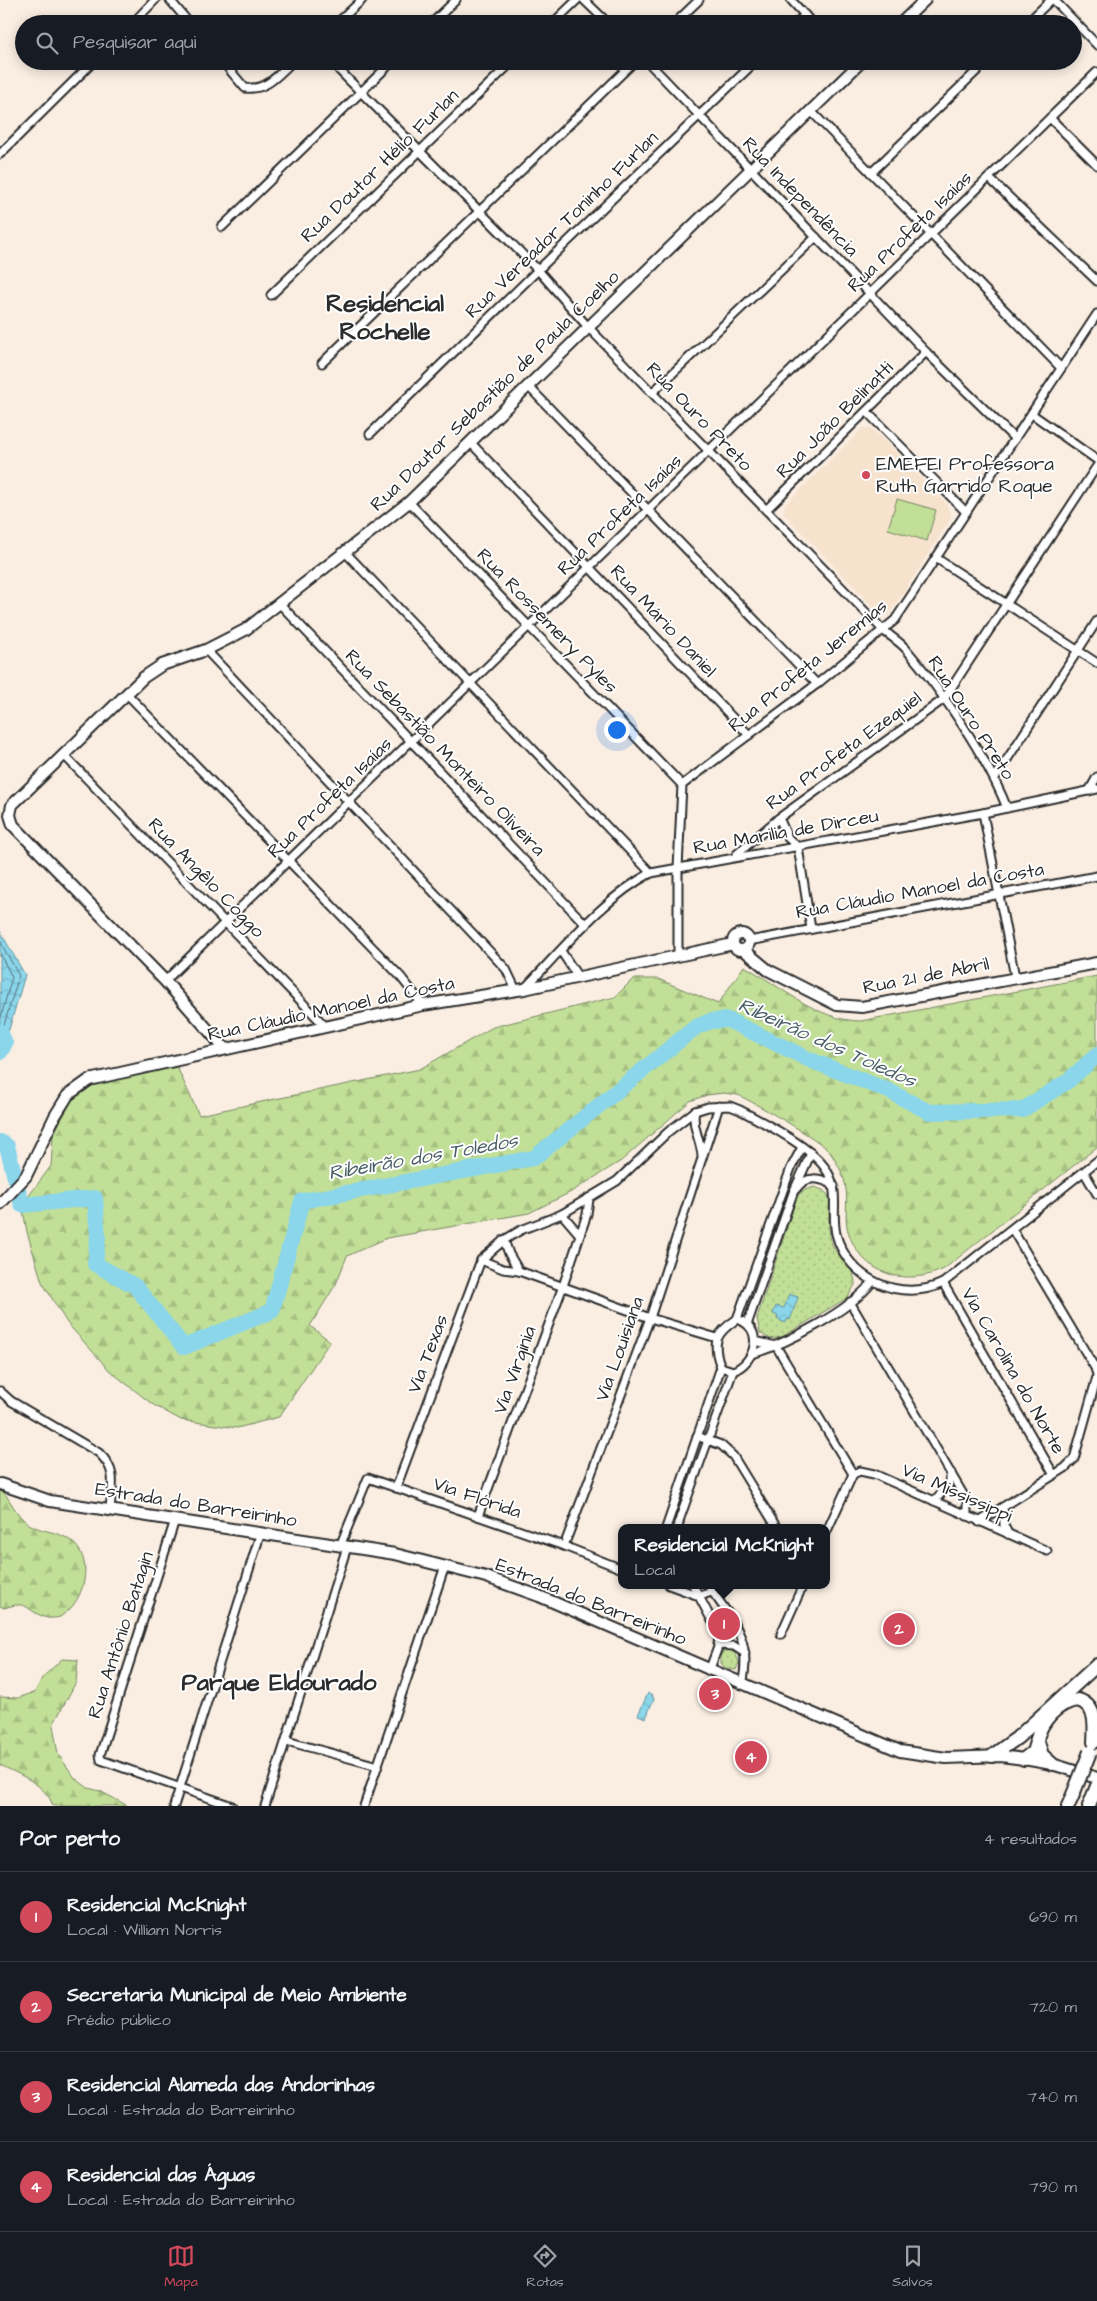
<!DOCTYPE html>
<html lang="pt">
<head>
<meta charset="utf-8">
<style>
  body { margin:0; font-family:"Architects Daughter",sans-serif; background:#242831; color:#f1f3f6 }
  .you { position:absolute; left:616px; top:729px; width:18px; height:18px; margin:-12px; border:4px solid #fff; border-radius:50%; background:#1a73e8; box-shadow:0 0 0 8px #1a73e833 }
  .badge { display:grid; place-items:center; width:32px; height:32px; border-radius:50%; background:#d1495b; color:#fff; font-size:16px; font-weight:700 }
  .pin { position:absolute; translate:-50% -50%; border:2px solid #fff; box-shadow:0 1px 5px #0006 }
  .popup { position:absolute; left:618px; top:1524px; width:212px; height:65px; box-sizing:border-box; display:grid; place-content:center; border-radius:10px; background:#171b24; filter:drop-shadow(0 1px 4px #0005); font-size:16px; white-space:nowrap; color:#9ea1a6 }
  .popup b { font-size:19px; color:#f1f3f6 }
  .popup::after { content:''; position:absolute; left:50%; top:100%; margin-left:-10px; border:10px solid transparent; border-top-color:#171b24 }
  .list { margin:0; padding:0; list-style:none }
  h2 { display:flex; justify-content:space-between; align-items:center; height:65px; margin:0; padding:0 20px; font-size:21px }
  h2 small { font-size:16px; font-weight:400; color:#9ea1a6 }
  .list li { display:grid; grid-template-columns:32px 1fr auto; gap:15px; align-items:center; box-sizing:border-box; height:90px; padding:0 20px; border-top:1px solid #363941 }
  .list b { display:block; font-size:19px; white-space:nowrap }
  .list p { margin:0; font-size:16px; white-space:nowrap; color:#9ea1a6 }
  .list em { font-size:16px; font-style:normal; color:#9ea1a6 }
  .icon { flex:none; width:28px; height:28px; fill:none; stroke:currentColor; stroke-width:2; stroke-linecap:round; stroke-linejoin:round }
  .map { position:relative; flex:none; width:1097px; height:1806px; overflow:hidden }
  .search { position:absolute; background:#171b24; box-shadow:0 2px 12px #0003; left:15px; right:15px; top:15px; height:55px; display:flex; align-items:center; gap:12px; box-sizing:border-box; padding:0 18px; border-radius:28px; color:#9ea1a6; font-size:19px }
  .sheet { height:425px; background:#171b24 }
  nav { display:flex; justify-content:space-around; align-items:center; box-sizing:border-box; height:70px; border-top:1px solid #363941; background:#171b24; font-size:14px; color:#9ea1a6 }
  nav a { display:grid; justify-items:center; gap:2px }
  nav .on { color:#d1495b }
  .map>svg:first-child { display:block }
  .built { fill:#f7e2ce }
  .forest { fill:url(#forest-firs); stroke:#768561 }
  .park { fill:url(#park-dots); stroke:#768561 }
  .pitch { fill:#c1df97; stroke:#768561 }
  .water { fill:url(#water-waves); stroke:#65929e }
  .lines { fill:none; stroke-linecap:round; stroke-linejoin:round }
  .shore { stroke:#516f78; stroke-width:1 }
  .river { stroke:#8bd6eb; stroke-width:16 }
  .street-casing { stroke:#2b2b2b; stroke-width:11 }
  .secondary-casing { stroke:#2b2b2b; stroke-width:14 }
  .highway-casing { stroke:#2b2b2b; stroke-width:16 }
  .street { stroke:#fff; stroke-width:7 }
  .secondary { stroke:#fff; stroke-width:10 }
  .highway { stroke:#fff; stroke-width:12 }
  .highway-bridge-casing { stroke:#2b2b2b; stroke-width:16; stroke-linecap:butt }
  .highway-bridge { stroke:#fff; stroke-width:12 }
  .poi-dot { fill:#d1495b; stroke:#fff; stroke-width:2 }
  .labels { text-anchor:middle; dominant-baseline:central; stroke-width:4; stroke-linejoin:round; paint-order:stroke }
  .street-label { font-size:19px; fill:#2b2b2b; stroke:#fff }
  .poi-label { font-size:19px; fill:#2b2b2b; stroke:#fff; text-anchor:start }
  .water-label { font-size:20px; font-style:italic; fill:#485e65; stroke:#fff }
  .district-label { font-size:24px; font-weight:bold; fill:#2b2b2b; stroke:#fff }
</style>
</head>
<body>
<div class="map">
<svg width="1097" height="1806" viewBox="0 0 1097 1806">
  <defs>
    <pattern id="forest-firs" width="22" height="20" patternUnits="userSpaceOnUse" patternTransform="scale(1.25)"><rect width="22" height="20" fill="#c1df97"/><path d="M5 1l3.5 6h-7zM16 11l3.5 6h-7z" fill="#a6c082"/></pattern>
    <pattern id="park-dots" width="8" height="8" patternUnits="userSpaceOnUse" patternTransform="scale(1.25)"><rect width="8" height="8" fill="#c1df97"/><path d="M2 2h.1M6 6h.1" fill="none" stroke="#a6c082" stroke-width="1.8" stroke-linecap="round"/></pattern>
    <pattern id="water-waves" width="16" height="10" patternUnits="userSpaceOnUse" patternTransform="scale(1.25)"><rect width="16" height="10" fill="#8bd6eb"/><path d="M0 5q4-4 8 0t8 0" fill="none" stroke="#78b8ca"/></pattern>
  </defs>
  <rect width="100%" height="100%" fill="#faeee2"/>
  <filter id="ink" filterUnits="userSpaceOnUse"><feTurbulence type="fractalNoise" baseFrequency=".02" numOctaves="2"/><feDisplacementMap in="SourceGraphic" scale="10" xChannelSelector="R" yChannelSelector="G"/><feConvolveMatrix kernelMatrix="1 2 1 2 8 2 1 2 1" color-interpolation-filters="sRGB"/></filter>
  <g filter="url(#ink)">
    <path class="built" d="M 863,428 L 871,428 L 895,451 L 946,503 L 952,517 L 889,615 L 885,616 L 879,613 L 783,513 L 785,505 Z"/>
    <g class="forest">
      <path d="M 744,966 C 781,986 818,1021 861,1021 L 1097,976 L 1097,1147 L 944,1269 C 906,1287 861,1275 848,1231 C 844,1217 848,1204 846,1190 C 845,1176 837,1162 829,1151 C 820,1140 755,1103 738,1095 L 723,1093 L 707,1095 L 690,1101 L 621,1161 L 571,1192 L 529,1213 L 387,1238 L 347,1256 L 336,1284 L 310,1326 L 330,1341 L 279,1417 L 237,1428 L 181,1420 L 152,1404 L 110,1371 L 67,1323 L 42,1282 L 27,1232 L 22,1205 L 51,1166 L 53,1135 L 73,1098 L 96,1083 L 177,1067 L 199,1115 L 420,1069 L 493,1027 L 615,997 L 633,979 L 658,979 L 718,1004 Z"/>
      <path d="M 0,1488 C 11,1499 15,1515 29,1524 C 41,1532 59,1531 71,1541 C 91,1556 87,1586 74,1604 C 71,1609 65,1613 60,1617 C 56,1618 48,1619 44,1617 C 24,1609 29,1600 4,1608 L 0,1606 Z"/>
      <path d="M 62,1659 L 78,1660 L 76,1682 L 53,1725 L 58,1754 L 75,1778 L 88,1788 L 100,1791 L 128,1806 L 53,1806 C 46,1784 18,1774 0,1765 L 0,1697 L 18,1698 L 35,1692 L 42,1678 Z"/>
    </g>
    <g class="park">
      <path d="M 814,1187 L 823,1190 L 829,1196 C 831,1213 826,1227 832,1244 C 838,1259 856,1268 855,1285 L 847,1298 L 782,1337 L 770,1339 L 760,1333 L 757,1318 L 797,1197 L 802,1191 Z"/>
      <path d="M 729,1649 L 735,1653 L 739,1662 L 736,1670 L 725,1668 L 721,1663 L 721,1652 Z"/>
    </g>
    <path class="pitch" d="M 897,499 L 936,510 L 927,541 L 888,529 Z"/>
    <g class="water">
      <path d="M 0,931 L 25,975 L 5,1043 L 0,1043 Z"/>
      <path d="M 789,1294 L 798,1297 L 790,1320 L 787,1319 L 786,1323 L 777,1319 L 778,1316 L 773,1314 L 776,1306 L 784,1308 Z"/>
      <path d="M 648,1693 L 653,1695 L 652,1697 L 654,1698 L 646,1718 L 638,1715 Z"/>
    </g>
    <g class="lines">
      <g class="shore">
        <path d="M 0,941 L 19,976 L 0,1038"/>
        <path d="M 0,954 L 12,977 L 0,1020"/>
      </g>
      <g class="river">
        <path d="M 0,1031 L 5,1043 L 0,1052"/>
        <path d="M 0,1142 L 7,1146 L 22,1205 L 95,1198 L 98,1236 L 95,1264 L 135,1286 L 184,1347 L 272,1311 L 302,1201 L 534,1158 L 696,1027 L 711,1021 L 728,1020 L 810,1060 L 889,1091 L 929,1112 L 1022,1110 L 1068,1081 L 1097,1055"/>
      </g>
      <g class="street-casing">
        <g id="street">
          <path d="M 170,0 L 190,24"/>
          <path d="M 584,0 L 609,24"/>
          <path d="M 791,0 L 813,24"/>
          <path d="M 1054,0 L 1097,45"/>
          <path d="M 132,24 L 155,0"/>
          <path d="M 336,24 L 362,0"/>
          <path d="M 431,24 L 456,0"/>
          <path d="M 552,24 L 577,0"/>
          <path d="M 674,24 L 699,0"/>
          <path d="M 795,24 L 805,15"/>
          <path d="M 1026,24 L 1051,0"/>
          <path d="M 222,61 L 245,88 C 266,91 278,75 293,61"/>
          <path d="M 647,61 L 926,352 L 1015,439"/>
          <path d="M 847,61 L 854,69"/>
          <path d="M 339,70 L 538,270 L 588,327 L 883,630 C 890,636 900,642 906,649 C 942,691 987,757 1007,808"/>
          <path d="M 811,111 L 1061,368"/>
          <path d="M 1050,118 L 1097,165"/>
          <path d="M 0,154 L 94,61"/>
          <path d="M 871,173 L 987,61"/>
          <path d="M 989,178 L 1097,281"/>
          <path d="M 222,227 L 393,61"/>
          <path d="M 271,295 L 513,61"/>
          <path d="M 322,363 L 635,61"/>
          <path d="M 528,386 L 817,684"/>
          <path d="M 653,392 L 816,237"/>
          <path d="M 867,412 L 966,512"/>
          <path d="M 1032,414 L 1097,460"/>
          <path d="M 370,434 L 538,270 L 756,61"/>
          <path d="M 470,442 L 749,735"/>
          <path d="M 409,502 L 682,785"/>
          <path d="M 766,510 L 926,352"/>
          <path d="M 345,552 L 651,873"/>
          <path d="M 936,558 L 1097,663"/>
          <path d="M 280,604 L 586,925"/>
          <path d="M 206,650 L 506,969 L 516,990"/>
          <path d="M 127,694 L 400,976 L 423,1005"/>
          <path d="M 63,754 L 325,1026"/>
          <path d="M 995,778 L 1097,621"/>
          <path d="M 1089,791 L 1097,777"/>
          <path d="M 983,813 L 1015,977"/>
          <path d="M 779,818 L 788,838 L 798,847 L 811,929"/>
          <path d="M 736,855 L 779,818 L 944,699 L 1097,466"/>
          <path d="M 749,941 L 1097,876"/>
          <path d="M 561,951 L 578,977"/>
          <path d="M 678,955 L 678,868 L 682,785 L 817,684 L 895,620 L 1097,314"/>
          <path d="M 165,981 L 1097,72"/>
          <path d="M 524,989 C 562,950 603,898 651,873 L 983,813 L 1097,789"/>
          <path d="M 695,1111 C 691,1125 701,1141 702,1156"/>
          <path d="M 1084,1172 L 1097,1194"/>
          <path d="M 796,1189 C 806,1175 821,1177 834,1186"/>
          <path d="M 562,1214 L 580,1235"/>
          <path d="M 1012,1229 L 1095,1368 L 1097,1375"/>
          <path d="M 504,1240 L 509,1254 L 519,1271"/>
          <path d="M 481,1260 L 503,1269 L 519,1271 L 650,1318 L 717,1338"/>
          <path d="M 943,1283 L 1054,1475"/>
          <path d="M 850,1302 L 967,1501 L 967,1516"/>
          <path d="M 737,1319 L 791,1168 L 802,1147"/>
          <path d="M 737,1319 C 765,1328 756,1362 733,1371 L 721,1367 C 711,1342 716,1333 737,1319 Z"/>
          <path d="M 748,1322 L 793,1193 L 811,1153"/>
          <path d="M 755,1341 L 776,1346"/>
          <path d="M 776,1346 L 853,1474"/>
          <path d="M 752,1354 C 788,1343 850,1311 873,1281"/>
          <path d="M 0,1391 L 11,1401 L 99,1453 C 118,1471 112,1485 110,1509"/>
          <path d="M 697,1436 L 721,1445 L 733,1456 L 777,1528"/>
          <path d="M 853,1474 L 860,1471 L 874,1474 L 1047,1551"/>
          <path d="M 396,1488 L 481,1260 L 504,1240 L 521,1230 L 562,1214 L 617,1181 L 668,1132 L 695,1111 L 708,1107 L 730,1106 L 740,1110 C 763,1122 815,1149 827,1171 C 840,1192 831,1212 836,1234 C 848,1280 901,1303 943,1283 L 1097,1161"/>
          <path d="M 934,1501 L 948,1486 L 951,1473"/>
          <path d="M 1003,1507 L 1004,1525 L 1008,1534"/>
          <path d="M 478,1516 L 563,1286 L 587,1214 L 589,1199"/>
          <path d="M 175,1520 L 100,1755 L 101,1760 L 232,1806"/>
          <path d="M 979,1522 L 1065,1468 L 1074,1459 L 1097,1377"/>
          <path d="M 666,1528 L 721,1367"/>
          <path d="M 678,1528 L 680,1518 L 733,1371"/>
          <path d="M 826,1533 L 853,1474"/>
          <path d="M 340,1546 L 368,1478 L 564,1546 L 622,1569"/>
          <path d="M 564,1546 L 650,1318 L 719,1106"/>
          <path d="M 669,1585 L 699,1596 L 712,1592"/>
          <path d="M 693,1585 L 719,1634 L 718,1647 L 709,1671"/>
          <path d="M 708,1585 C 732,1621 753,1638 742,1685"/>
          <path d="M 781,1634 L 803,1585"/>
          <path d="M 718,1645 L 734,1646 L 745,1653"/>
          <path d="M 287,1741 L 378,1766"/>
          <path d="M 174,1806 L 261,1532"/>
          <path d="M 265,1806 L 347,1547"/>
          <path d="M 364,1806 L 445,1566"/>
        </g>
      </g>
      <g class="secondary-casing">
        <g id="secondary">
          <path d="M 900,24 L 925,0"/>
          <circle cx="741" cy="942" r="8"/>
          <path d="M 744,950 L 768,970 L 837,1005 L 862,1007 L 1097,963"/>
          <path d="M 225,1049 L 165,981 L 13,825 L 10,815 L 12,805 L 144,677 L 162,665 L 206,650 L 245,630 L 409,502 L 862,61"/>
          <path d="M 0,1204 L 26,1176 L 55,1116 L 68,1095 L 89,1080 L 423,1005 L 524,989 L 733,944"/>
          <path d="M 0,1484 L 50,1501 L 395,1554 L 486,1577 L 539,1596 L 900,1751 L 946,1758 L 1001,1756 L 1024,1759 L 1052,1764 L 1097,1778"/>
        </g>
      </g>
      <g class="highway-casing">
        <g id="highway">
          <path d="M 992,1756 L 1017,1738 L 1097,1665"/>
          <path d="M 1024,1759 L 1033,1752 L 1037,1739"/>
          <path d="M 1052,1764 L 1042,1755 L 1037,1739 C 1041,1721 1058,1702 1078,1700 C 1097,1706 1095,1725 1094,1742"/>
          <path d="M 1068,1806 L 1072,1797"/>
          <path d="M 1089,1806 L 1097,1786"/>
        </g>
      </g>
      <use href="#street" class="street"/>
      <use href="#secondary" class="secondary"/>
      <use href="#highway" class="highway"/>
      <g class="highway-bridge-casing">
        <path id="highway-bridge" d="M 1072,1797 L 1090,1752"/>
      </g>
      <use href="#highway-bridge" class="highway-bridge"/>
    </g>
  </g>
  <circle class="poi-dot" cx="866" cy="475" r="5"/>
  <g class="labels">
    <g class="street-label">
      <text transform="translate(380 166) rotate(-44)">Rua Doutor Hélio Furlan</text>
      <text transform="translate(800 197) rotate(46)">Rua Independência</text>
      <text transform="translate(562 225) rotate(-44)">Rua Vereador Toninho Furlan</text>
      <text transform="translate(910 232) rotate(-44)">Rua Profeta Isaías</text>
      <text transform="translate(495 391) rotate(-44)">Rua Doutor Sebastião de Paula Coelho</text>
      <text transform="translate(699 417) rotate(46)">Rua Ouro Preto</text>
      <text transform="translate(835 420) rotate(-45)">Rua João Belinatti</text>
      <text transform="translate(620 515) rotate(-44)">Rua Profeta Isaías</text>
      <text transform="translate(547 621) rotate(46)">Rua Rossemery Pyles</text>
      <text transform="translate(663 621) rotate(47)">Rua Mário Daniel</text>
      <text transform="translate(808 666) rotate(-39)">Rua Profeta Jeremias</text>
      <text transform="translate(971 718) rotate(57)">Rua Ouro Preto</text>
      <text transform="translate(844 751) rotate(-36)">Rua Profeta Ezequiel</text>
      <text transform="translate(445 753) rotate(46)">Rua Sebastião Monteiro Oliveira</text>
      <text transform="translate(330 798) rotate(-44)">Rua Profeta Isaías</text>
      <text transform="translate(786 832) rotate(-10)">Rua Marilia de Dirceu</text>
      <text transform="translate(206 878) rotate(46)">Rua Angêlo Coggo</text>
      <text transform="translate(920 891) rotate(-10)">Rua Cláudio Manoel da Costa</text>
      <text transform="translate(926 976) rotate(-11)">Rua 21 de Abril</text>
      <text transform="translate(331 1009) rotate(-12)">Rua Cláudio Manoel da Costa</text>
      <text transform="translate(620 1349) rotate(-70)">Via Louisiana</text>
      <text transform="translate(428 1354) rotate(-69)">Via Texas</text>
      <text transform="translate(515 1370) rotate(-70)">Via Virginia</text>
      <text transform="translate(1013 1371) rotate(60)">Via Carolina do Norte</text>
      <text transform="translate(957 1493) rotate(24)">Via Mississippi</text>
      <text transform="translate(477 1498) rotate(19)">Via Flórida</text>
      <text transform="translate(196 1505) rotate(9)">Estrada do Barreirinho</text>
      <text transform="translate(591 1602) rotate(22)">Estrada do Barreirinho</text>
      <text transform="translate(121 1635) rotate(-72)">Rua Antônio Batagin</text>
    </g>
    <g class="poi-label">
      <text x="876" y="464">EMEFEI Professora<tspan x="876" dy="22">Ruth Garrido Roque</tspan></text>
    </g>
    <g class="water-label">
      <text transform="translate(827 1043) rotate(24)">Ribeirão dos Toledos</text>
      <text transform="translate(423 1157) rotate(-10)">Ribeirão dos Toledos</text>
    </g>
    <g class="district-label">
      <text x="385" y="304">Residencial<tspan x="385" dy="28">Rochelle</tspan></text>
      <text x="279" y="1683">Parque Eldourado</text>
    </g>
  </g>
</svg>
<div class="you"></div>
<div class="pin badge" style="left:724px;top:1624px">1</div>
<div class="popup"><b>Residencial McKnight</b>Local</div>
<div class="pin badge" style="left:899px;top:1629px">2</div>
<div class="pin badge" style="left:715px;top:1694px">3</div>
<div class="pin badge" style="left:751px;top:1757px">4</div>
<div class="search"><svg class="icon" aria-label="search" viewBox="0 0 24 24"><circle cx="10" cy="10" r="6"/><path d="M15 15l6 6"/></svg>Pesquisar aqui</div>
</div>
<section class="sheet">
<h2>Por perto<small>4 resultados</small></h2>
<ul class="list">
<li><span class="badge">1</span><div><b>Residencial McKnight</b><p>Local · William Norris</p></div><em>690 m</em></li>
<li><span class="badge">2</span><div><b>Secretaria Municipal de Meio Ambiente</b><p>Prédio público</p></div><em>720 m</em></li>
<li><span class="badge">3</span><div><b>Residencial Alameda das Andorinhas</b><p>Local · Estrada do Barreirinho</p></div><em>740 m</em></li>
<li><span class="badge">4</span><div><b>Residencial das Águas</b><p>Local · Estrada do Barreirinho</p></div><em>790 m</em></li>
</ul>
</section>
<nav>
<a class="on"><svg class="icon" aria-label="map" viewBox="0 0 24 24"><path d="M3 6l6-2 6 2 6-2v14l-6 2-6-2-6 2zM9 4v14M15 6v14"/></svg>Mapa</a>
<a><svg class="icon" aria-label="directions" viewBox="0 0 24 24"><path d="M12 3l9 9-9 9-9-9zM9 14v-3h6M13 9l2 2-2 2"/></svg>Rotas</a>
<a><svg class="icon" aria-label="saved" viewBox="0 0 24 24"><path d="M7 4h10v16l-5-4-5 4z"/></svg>Salvos</a>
</nav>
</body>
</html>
